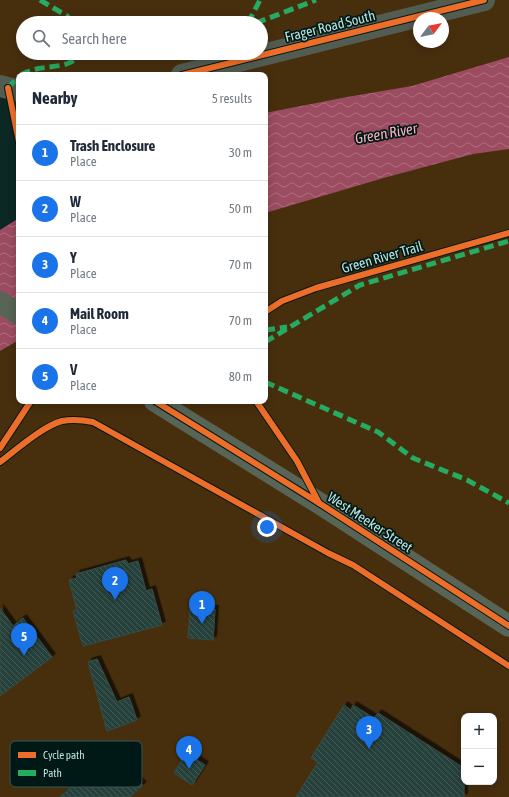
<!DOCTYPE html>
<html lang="en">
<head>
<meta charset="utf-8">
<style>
  body { margin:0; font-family:"Asap Condensed",sans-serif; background:#f6f6f7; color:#1f2937 }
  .controls { position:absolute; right:12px; bottom:12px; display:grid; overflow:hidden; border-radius:8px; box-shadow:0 2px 10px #0003 }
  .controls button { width:36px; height:36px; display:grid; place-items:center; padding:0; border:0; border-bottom:1px solid #e0e1e3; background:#fff; color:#1f2937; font:20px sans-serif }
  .compass { position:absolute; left:413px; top:12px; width:36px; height:36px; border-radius:50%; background:#fff; box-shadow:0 2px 10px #0003; rotate:58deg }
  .you { position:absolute; left:267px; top:527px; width:14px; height:14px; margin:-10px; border:3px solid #fff; border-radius:50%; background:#1a73e8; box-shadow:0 0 0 6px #1a73e833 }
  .badge { display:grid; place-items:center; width:26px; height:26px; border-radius:50%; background:#1a73e8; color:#fff; font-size:13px; font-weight:700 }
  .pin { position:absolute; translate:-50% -33px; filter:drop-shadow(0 1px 2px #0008) }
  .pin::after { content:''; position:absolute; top:21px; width:14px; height:12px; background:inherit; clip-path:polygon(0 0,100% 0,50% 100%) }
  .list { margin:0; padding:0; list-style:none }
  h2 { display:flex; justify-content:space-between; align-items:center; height:52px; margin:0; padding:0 16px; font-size:17px }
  h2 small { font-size:13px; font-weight:400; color:#747a83 }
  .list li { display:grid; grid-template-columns:26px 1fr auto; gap:12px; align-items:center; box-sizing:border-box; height:56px; padding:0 16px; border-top:1px solid #e0e1e3 }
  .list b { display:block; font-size:15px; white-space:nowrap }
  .list p { margin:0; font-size:13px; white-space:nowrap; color:#747a83 }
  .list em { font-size:13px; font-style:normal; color:#747a83 }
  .icon { flex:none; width:22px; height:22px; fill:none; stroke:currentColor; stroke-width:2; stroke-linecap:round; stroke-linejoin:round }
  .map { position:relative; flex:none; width:509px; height:797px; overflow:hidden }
  .search { position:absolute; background:#fff; box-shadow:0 2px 10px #0003; left:16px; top:16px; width:252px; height:44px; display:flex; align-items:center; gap:10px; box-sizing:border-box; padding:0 14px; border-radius:22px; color:#747a83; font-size:15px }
  .panel { position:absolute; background:#fff; box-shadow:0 2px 10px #0003; left:16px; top:72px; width:252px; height:332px; border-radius:8px }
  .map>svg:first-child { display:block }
  .grass { fill:#472f0e; fill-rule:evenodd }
  .water { fill:url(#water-waves) }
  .building { fill:url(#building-back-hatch); stroke:#344d47; filter:url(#shadow) }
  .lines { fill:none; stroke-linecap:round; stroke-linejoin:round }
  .minor { stroke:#535c50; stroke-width:22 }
  .major { stroke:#576456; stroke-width:22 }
  .quiet { stroke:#26ab63; stroke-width:5; stroke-dasharray:10 5; stroke-linecap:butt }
  .cycleway-casing { stroke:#001816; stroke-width:8 }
  .cycleway { stroke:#ee6e29; stroke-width:6 }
  .labels { text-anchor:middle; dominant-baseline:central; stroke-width:3.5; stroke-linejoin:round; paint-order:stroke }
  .street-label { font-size:14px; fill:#bbe2dc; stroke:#001816 }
  .water-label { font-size:15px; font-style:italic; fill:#fdb2c1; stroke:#001816 }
  .key { fill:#001816; stroke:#385551; stroke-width:1 }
  .key-label { font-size:11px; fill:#bbe2dc }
</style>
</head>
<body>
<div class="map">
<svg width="509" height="797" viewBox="0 0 509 797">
  <defs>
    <pattern id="water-waves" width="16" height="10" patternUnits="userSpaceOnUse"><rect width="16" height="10" fill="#9c4c61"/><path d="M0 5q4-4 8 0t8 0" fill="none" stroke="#ac6e7e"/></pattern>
    <pattern id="building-back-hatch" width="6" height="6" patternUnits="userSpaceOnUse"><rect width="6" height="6" fill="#26403b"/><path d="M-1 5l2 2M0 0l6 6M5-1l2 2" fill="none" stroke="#445b57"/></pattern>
    <filter id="shadow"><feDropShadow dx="3.5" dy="-3.5" stdDeviation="0" flood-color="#0009"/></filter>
  </defs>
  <rect width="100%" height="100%" fill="#0c2825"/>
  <path class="grass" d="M 0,0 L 509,0 L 509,797 L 0,797 L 0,351 L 19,340 L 19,401 L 265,401 L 265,75 L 19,75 L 19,142 L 8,89 L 0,86 ZM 419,18 L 443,18 L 443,42 L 419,42 ZM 23,23 L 261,23 L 261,53 L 23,53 ZM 464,716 L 494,716 L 494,782 L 464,782 Z"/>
  <g class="water">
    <path d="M 509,57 L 509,149 L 473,154 L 387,177 L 265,213 L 265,113 L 347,97 L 412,86 Z"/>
    <path d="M 19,218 L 19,340 L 0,351 L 0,230 Z"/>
  </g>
  <g class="building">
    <path d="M 126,560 L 128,564 L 138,561 L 146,591 L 152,589 L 162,625 L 83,646 L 73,611 L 77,610 L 69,580 L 77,578 L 76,574 Z"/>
    <path d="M 0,608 L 13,626 L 23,618 L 52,657 L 0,696 Z"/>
    <path d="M 190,608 L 215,609 L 213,640 L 188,638 Z"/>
    <path d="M 97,659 L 117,702 L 129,697 L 137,720 L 107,731 L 88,662 Z"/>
    <path d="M 344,705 L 351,710 L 353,705 L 374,718 L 378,713 L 464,768 L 464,797 L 296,797 L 318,762 L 311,758 Z"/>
    <path d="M 110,750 L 143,785 L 130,797 L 60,797 Z"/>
    <path d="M 186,753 L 205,765 L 192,785 L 174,773 Z"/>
  </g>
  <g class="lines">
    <g class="minor">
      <path d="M 182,75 L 484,0"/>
      <path d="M 0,86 L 19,91"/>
    </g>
    <g class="major">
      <path d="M 0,302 L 19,314"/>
      <path d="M 155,401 L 319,503 L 509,626"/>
    </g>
    <g class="quiet">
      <path d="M 40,0 L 67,16 L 73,23"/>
      <path d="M 248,23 L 260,0"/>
      <path d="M 256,23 L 316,0"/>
      <path d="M 21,75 C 34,67 48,68 63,65 C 71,63 78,58 85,53"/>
      <path d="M 8,88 L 19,76"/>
      <path d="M 265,330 L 287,327"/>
      <path d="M 265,342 L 360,285 L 509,241"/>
      <path d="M 265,382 L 378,432 L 413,458 L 467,480 L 509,503"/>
    </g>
    <g class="cycleway-casing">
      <g id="cycleway">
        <path d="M 182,75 L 484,0"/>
        <path d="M 8,88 L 19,142"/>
        <path d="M 265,312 L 282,301 L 316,288 L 509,233"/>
        <path d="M 155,401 L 319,503 L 509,626"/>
        <path d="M 256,401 L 297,461 L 319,503"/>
        <path d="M 0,448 L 31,401"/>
        <path d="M 0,462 C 16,450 43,426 62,421 C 72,419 83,420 93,422 L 328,553 L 353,565 L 509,666"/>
      </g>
    </g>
    <use href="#cycleway" class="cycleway"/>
  </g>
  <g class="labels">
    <g class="street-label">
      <text transform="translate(330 26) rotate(-14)">Frager Road South</text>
      <text transform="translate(382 257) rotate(-16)">Green River Trail</text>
      <text transform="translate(370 522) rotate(33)">West Meeker Street</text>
    </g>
    <g class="water-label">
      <text transform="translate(386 133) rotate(-10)">Green River</text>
    </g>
  </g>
  <rect x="10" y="741" width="132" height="46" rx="6" class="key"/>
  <rect x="18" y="752" width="18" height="6" fill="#ee6e29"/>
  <rect x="18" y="770" width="18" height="6" fill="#26ab63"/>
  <g class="key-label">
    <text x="43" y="759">Cycle path</text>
    <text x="43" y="777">Path</text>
  </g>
</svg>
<div class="controls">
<button>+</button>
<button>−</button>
</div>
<svg class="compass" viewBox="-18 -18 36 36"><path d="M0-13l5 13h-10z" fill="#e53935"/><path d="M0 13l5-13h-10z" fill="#747a83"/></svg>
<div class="you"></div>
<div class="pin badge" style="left:202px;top:624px">1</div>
<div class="pin badge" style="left:115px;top:600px">2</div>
<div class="pin badge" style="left:369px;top:749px">3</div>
<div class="pin badge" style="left:189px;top:769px">4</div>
<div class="pin badge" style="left:24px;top:656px">5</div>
<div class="search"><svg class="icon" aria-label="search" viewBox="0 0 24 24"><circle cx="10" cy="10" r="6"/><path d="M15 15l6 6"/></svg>Search here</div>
<section class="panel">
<h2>Nearby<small>5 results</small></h2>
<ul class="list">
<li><span class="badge">1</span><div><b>Trash Enclosure</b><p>Place</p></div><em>30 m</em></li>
<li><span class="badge">2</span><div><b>W</b><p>Place</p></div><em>50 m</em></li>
<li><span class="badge">3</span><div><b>Y</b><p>Place</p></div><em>70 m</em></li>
<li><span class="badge">4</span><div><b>Mail Room</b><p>Place</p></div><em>70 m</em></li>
<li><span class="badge">5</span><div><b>V</b><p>Place</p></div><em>80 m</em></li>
</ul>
</section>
</div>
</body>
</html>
